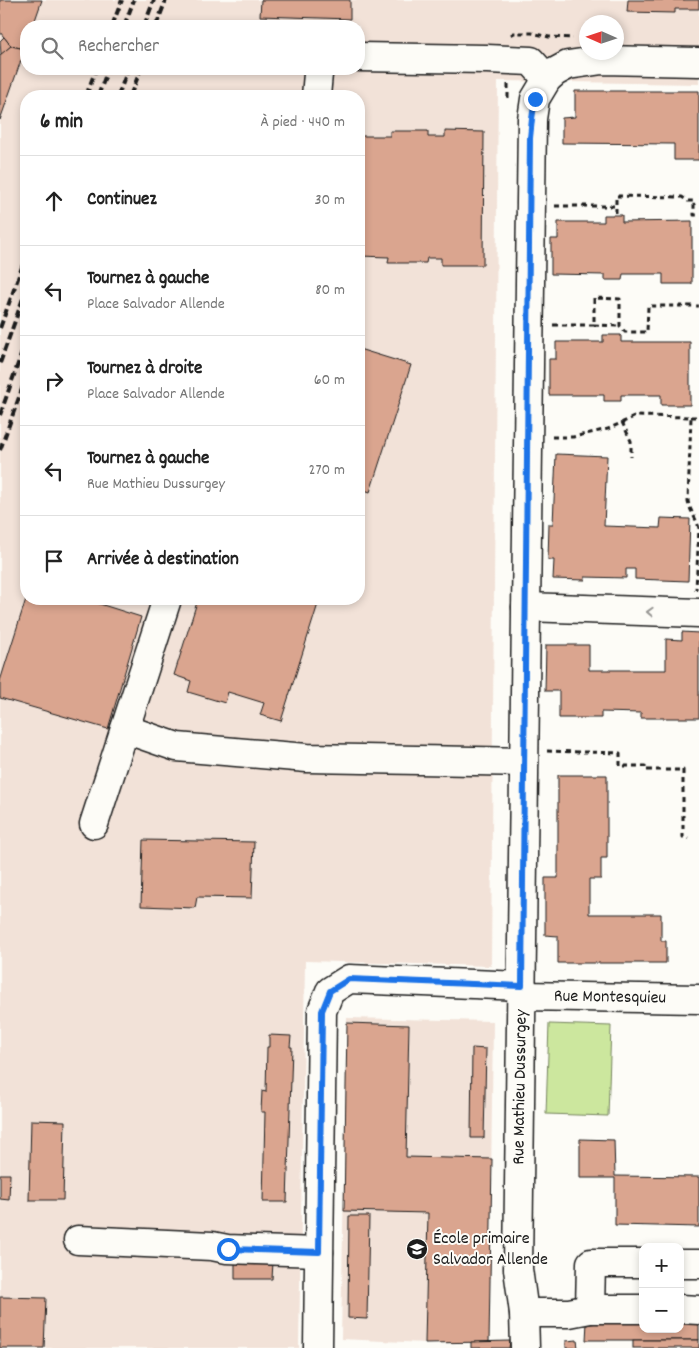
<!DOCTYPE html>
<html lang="fr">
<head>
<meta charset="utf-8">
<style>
  body { margin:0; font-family:Dekko,sans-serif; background:#f6f6f6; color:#222 }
  .controls { position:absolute; right:15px; bottom:15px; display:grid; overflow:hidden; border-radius:10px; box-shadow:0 2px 8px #0003 }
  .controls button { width:45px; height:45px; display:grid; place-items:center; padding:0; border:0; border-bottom:1px solid #e0e0e0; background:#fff; color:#222; font:25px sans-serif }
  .compass { position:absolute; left:579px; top:15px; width:45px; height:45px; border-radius:50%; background:#fff; box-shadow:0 2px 8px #0003; rotate:273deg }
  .stop { position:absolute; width:15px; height:15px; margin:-11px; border:4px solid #1a73e8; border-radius:50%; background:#fff }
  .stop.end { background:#1a73e8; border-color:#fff; box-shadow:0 1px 5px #0008 }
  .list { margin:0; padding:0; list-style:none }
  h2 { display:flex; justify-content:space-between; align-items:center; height:65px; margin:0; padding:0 20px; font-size:21px }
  h2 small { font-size:16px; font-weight:400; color:#767676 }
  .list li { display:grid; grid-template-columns:32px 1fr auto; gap:15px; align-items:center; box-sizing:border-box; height:90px; padding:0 20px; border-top:1px solid #e0e0e0 }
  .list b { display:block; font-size:19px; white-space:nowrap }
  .list p { margin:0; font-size:16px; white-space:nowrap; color:#767676 }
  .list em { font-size:16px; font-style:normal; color:#767676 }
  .icon { flex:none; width:28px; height:28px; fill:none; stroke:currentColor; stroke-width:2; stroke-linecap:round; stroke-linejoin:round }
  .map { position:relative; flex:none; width:699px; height:1348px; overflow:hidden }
  .search { position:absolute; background:#fff; box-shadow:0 2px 8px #0003; left:20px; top:20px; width:345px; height:55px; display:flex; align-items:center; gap:12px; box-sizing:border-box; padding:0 18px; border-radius:20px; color:#767676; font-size:19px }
  .panel { position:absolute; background:#fff; box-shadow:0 2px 8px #0003; left:20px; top:90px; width:345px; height:515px; border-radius:20px }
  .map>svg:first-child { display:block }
  .built { fill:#f2e2d8; fill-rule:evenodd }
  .green { fill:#cce79e; stroke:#74825d }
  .building { fill:#daa58f; stroke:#1c1c1c }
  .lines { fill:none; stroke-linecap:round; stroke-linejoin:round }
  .minor-casing { stroke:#1c1c1c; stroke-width:31 }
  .path { stroke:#1c1c1c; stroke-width:3; stroke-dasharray:5 4; stroke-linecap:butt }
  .minor { stroke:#fdfcf7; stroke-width:28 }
  .rail { stroke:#1c1c1c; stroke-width:4; stroke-dasharray:8 4; stroke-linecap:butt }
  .oneway { stroke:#989794 }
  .route { stroke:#1a73e8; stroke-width:6 }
  .labels { text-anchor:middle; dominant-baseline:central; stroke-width:4; stroke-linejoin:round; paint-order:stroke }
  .street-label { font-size:18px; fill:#1c1c1c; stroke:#fdfcf7 }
  .poi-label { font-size:18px; fill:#1c1c1c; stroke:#fdfcf7; text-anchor:start }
</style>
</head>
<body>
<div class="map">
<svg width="699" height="1348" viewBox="0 0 699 1348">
  <rect width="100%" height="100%" fill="#fdfcf7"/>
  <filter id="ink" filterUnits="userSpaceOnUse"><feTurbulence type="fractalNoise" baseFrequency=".02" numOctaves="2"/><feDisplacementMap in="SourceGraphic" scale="10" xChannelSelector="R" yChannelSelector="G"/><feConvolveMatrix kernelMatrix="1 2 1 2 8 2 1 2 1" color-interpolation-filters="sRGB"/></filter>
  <g filter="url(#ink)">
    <g class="built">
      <path d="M 0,0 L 699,0 L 699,84 L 498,81 L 491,966 L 305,961 L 299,1348 L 0,1348 ZM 586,22 L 616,22 L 616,52 L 586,52 ZM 26,26 L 359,26 L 359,69 L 26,69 ZM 26,96 L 359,96 L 359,599 L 26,599 Z"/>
      <path d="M 347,1018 L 493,1021 L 489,1342 L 425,1343 L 341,1339 Z"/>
    </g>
    <path class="green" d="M 549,1024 L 611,1026 L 608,1116 L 546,1114 Z"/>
    <g class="building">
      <path d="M 0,0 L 42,0 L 33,26 L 26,26 L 25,49 L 11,46 L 0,32 Z"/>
      <path d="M 261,0 L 350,0 L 350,19 L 260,16 Z"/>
      <path d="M 628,0 L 699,0 L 699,9 L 675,9 L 675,13 L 627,12 Z"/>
      <path d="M 4,37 L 11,46 L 1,55 L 0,41 Z"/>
      <path d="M 11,46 L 25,49 L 0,120 L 0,55 Z"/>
      <path d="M 575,91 L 699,91 L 699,160 L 674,160 L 674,144 L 562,143 L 562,118 L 575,117 Z"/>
      <path d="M 390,131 L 428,131 L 428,137 L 445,137 L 445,131 L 484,132 L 483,265 L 441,265 L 441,258 L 427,258 L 426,263 L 388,263 L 389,257 L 359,256 L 359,136 L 390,136 Z"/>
      <path d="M 604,215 L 622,215 L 622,222 L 692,221 L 692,284 L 663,284 L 663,274 L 623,274 L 622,280 L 605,280 L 605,275 L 551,274 L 551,239 L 558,239 L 558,222 L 604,222 Z"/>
      <path d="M 603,335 L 621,335 L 621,342 L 690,342 L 690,405 L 661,405 L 661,395 L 621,395 L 621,401 L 604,401 L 604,395 L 549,395 L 549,359 L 556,359 L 556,342 L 603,342 Z"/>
      <path d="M 359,349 L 411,365 L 370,492 L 359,488 Z"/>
      <path d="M 556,454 L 607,456 L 604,526 L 660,528 L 661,518 L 690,519 L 688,581 L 635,579 L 635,569 L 626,569 L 626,578 L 585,577 L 585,580 L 553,579 L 554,560 L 548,560 L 549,524 L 553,524 Z"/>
      <path d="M 26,599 L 84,599 L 141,617 L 108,729 L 0,698 L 0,681 Z"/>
      <path d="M 198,599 L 302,599 L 318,604 L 281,721 L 260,715 L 264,703 L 228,692 L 225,703 L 188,692 L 191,681 L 174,675 Z"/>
      <path d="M 682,632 L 699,633 L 699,718 L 641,718 L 641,713 L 601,712 L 601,718 L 559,718 L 559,691 L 545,691 L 546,645 L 589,645 L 589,670 L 666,670 L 666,639 L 682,640 Z"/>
      <path d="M 558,775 L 607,775 L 607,858 L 601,858 L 601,879 L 589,879 L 589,914 L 661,914 L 661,941 L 666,941 L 666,963 L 558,963 L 558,936 L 545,935 L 545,878 L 558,878 Z"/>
      <path d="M 143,840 L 254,842 L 252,898 L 197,897 L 195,908 L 141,906 Z"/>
      <path d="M 347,1023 L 409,1025 L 406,1157 L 492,1159 L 489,1342 L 425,1343 L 428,1213 L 344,1211 Z"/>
      <path d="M 269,1035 L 291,1036 L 290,1047 L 292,1047 L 287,1202 L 263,1202 L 265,1112 L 261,1112 L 262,1091 L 266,1092 L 267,1047 L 269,1047 Z"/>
      <path d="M 472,1048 L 486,1049 L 484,1138 L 471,1138 Z"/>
      <path d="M 31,1120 L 65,1121 L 63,1200 L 29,1200 Z"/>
      <path d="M 580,1139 L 614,1140 L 615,1176 L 699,1177 L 699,1227 L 615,1225 L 615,1178 L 580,1178 Z"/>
      <path d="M 0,1174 L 10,1174 L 9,1200 L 0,1199 Z"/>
      <path d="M 349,1216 L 369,1216 L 367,1319 L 348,1318 Z"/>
      <path d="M 235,1261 L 273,1262 L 272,1279 L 235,1279 Z"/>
      <path d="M 0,1297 L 46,1298 L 44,1348 L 0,1348 Z"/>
      <path d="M 680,1321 L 699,1321 L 699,1340 L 586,1340 L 587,1322 L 643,1322 L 643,1329 L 680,1329 Z"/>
      <path d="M 577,1340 L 578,1348 L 566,1348 L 566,1341 Z"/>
      <rect x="633" y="1340" width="66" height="8"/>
      <path d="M 510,1341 L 509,1348 L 471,1348 L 471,1342 Z"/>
    </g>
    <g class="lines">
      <g class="minor-casing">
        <g id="minor">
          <path d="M 359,57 L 487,59 L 531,61 L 547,79"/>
          <path d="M 316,96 L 318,74 L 320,69"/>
          <path d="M 526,607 L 699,613"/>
          <path d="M 125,729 L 177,747 L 307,758 L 524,762"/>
          <path d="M 94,824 L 167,599"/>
          <path d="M 522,996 L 699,999"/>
          <path d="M 78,1240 L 212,1246 L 227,1249 L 319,1252"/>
          <path d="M 680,1264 L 699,1264"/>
          <path d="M 590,1309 L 591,1263 L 643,1263"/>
          <path d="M 680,1309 L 699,1310"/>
          <path d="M 524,1313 L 569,1313 L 590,1309 L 643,1309"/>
          <path d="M 318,1348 L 322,1011 L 330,991 L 349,979 L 522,986"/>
          <path d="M 525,1348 L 524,1313 L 518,1269 L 532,119 L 535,99 L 547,79 L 555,72 L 568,65 L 602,60 L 699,62"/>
        </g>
      </g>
      <g class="path">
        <path d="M 511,35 L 514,33 L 532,33 L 549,37 L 573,38"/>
        <path d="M 508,84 L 508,101"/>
        <path d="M 555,206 L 616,206"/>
        <path d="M 616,213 L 616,196 L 682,197 L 688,201 L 694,201 L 694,215 L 699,215"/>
        <path d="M 553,325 L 594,325 L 594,298 L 620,299 L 620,326 L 625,332 L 647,332 L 648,306 L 699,306"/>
        <path d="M 594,325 L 620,326"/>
        <path d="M 691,417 L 699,417"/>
        <path d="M 622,422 L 631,441 L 631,457"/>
        <path d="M 552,437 L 573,437 L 608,429 L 636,416 L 691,417 L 688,501 C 690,511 696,518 699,528 L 696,590"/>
        <path d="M 547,751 L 620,753 L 620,766 L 645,766 L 645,770 L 683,770 L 683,837 L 688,839"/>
      </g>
      <use href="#minor" class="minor"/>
      <g class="rail">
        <path d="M 112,26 L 122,0"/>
        <path d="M 124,26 L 134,0"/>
        <path d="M 144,26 L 154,0"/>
        <path d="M 156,26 L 166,0"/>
        <path d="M 86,96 L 96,69"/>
        <path d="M 98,96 L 108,69"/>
        <path d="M 118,96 L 128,69"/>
        <path d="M 130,96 L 141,69"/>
        <path d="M 0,328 L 26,256"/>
        <path d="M 0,363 L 26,290"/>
        <path d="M 0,415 L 26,341"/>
        <path d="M 0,450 L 26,378"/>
      </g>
    </g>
    <defs><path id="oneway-chevron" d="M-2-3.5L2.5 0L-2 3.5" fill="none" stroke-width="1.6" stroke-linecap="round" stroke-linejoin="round" transform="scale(1.25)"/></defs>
    <use class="oneway" href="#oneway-chevron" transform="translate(650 612) rotate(-178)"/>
  </g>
  <g class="lines" filter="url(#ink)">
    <path class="route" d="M 228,1249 L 319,1252 L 322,1011 L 330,991 L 349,979 L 522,986 L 530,138 L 532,119 L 535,99"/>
  </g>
  <defs>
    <g id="school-disc" transform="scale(1.125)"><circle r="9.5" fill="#1c1c1c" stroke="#fdfcf7"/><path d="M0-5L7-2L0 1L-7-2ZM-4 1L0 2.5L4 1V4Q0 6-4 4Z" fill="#fff"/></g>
  </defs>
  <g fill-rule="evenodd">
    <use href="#school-disc" x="417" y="1249"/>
  </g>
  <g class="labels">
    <g class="street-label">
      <text transform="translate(610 998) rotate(1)">Rue Montesquieu</text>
      <text transform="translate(521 1087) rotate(-89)">Rue Mathieu Dussurgey</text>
    </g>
    <g class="poi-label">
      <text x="433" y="1239">École primaire<tspan x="433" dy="21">Salvador Allende</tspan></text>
    </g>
  </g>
</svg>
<div class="controls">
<button>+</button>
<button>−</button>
</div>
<svg class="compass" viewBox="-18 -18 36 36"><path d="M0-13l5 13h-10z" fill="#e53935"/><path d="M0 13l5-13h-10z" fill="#767676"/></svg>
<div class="stop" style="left:228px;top:1249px"></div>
<div class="stop end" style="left:535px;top:99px"></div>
<div class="search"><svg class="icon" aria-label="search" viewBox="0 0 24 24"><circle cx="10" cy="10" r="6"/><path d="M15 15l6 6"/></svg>Rechercher</div>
<section class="panel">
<h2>6 min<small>À pied · 440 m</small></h2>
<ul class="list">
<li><svg class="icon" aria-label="ahead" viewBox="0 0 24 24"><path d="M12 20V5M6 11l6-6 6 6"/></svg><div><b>Continuez</b></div><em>30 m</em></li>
<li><svg class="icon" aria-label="left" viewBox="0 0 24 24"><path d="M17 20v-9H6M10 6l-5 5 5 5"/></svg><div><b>Tournez à gauche</b><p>Place Salvador Allende</p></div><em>80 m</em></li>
<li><svg class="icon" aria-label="right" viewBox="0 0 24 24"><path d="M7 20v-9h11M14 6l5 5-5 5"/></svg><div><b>Tournez à droite</b><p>Place Salvador Allende</p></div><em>60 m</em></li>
<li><svg class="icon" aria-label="left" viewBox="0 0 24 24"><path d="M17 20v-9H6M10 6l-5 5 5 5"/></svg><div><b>Tournez à gauche</b><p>Rue Mathieu Dussurgey</p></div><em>270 m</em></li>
<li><svg class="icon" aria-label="arrive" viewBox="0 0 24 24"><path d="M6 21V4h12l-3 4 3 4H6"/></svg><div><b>Arrivée à destination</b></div></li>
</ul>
</section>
</div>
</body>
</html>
